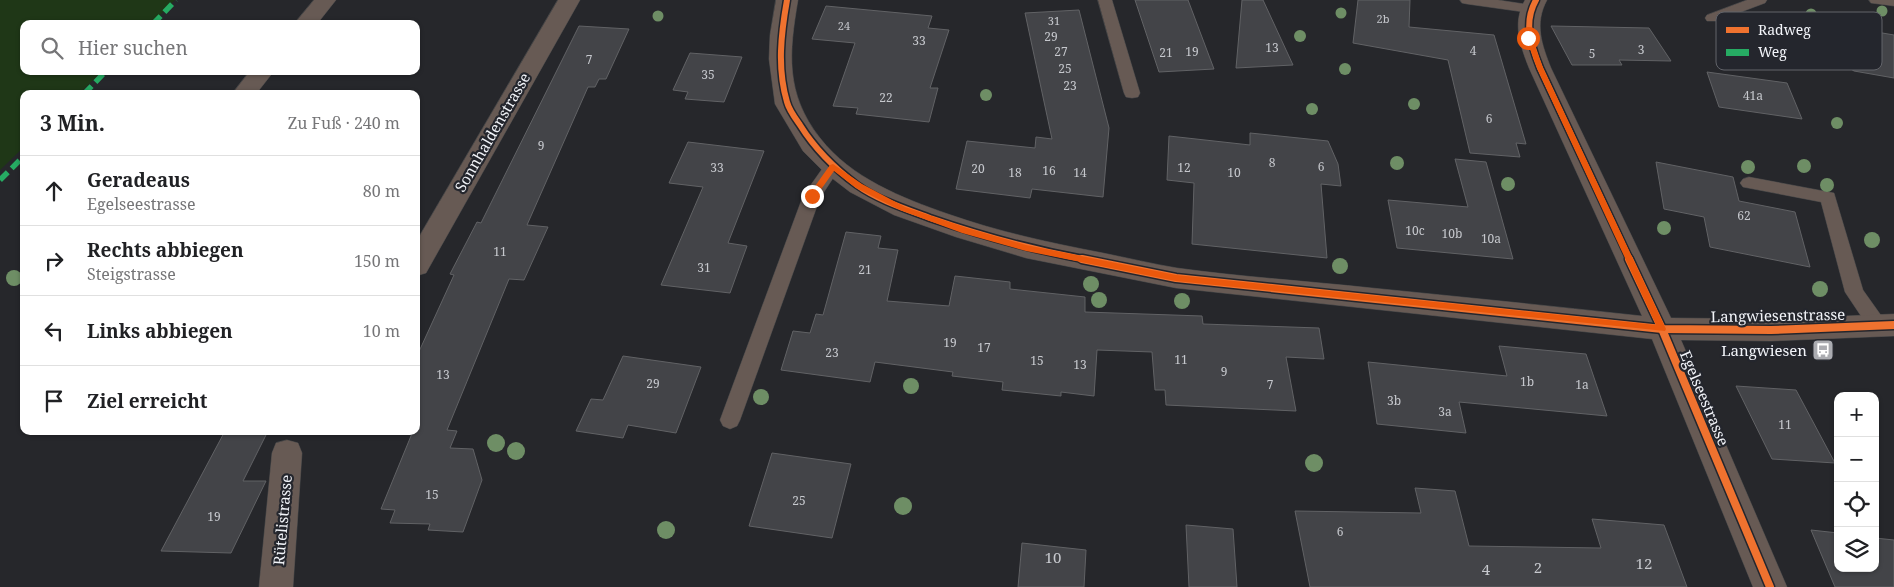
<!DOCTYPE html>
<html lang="de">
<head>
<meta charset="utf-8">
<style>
  body { margin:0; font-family:"Noto Serif",serif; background:#f6f6f6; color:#202124 }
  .controls { position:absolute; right:15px; bottom:15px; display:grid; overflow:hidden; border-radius:10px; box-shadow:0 1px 4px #0004 }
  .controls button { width:45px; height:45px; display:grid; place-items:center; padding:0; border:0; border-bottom:1px solid #e0e0e0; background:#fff; color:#202124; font:25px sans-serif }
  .stop { position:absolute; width:15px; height:15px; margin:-11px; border:4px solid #ea580c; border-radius:50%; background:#fff }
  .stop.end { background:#ea580c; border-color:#fff; box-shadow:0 1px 5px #0008 }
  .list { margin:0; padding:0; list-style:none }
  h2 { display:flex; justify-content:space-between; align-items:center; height:65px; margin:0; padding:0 20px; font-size:21px }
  h2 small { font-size:16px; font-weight:400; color:#757577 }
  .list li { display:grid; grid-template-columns:32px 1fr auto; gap:15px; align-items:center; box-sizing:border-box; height:70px; padding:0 20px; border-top:1px solid #e0e0e0 }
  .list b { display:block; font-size:19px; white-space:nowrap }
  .list p { margin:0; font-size:16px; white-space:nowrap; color:#757577 }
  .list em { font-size:16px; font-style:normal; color:#757577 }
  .icon { flex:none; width:28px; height:28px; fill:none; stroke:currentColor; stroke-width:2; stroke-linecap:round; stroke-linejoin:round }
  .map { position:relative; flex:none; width:1894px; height:587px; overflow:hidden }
  .search { position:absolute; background:#fff; box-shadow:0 1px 4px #0004; left:20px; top:20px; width:400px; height:55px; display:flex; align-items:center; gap:12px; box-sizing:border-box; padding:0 18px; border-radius:10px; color:#757577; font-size:19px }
  .panel { position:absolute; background:#fff; box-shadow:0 1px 4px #0004; left:20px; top:90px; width:400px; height:345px; border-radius:10px }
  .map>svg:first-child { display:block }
  .green { fill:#1f3717 }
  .building { fill:#434448; stroke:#616265 }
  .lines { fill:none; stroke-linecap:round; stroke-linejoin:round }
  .lane-casing { stroke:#434547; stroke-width:1 }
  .street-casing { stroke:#434547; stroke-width:1 }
  .lane { fill:#675a54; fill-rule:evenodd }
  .street { fill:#675a54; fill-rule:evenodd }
  .quiet { stroke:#26ab63; stroke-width:5.5; stroke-dasharray:11 5.5; stroke-linecap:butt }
  .cycleway-far1-casing { stroke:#24262d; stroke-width:9 }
  .cycleway-casing { stroke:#24262d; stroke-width:11 }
  .cycleway-far1 { stroke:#ef722f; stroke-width:6 }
  .cycleway { stroke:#ef722f; stroke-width:8 }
  .tree { fill:#6e8e65 }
  .route { fill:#ea580c }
  .labels { text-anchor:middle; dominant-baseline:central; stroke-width:4.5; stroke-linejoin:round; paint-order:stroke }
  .far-number-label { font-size:11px; fill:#c6c8cd }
  .number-label { font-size:12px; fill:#c6c8cd }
  .street-label { font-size:15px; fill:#f2f4f9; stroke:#24262d }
  .poi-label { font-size:15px; fill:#f2f4f9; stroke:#24262d; text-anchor:end }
  .near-number-label { font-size:15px; fill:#c6c8cd }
  .key { fill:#24262d; stroke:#62646a; stroke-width:1 }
  .key-label { font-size:14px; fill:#f2f4f9 }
</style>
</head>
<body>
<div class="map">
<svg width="1894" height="587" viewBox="0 0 1894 587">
  <rect width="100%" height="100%" fill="#26272b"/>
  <path class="green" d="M 0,0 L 175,0 L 151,24 L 24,24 L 24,71 L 102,71 L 79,94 L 24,94 L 24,147 L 0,170 Z"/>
  <g class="building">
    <path d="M 1135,0 L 1188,0 L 1214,69 L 1159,72 Z"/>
    <path d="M 1242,0 L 1263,0 L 1293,65 L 1236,68 Z"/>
    <path d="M 1358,0 L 1410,0 L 1409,27 L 1494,35 L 1526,144 L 1516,143 L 1520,157 L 1470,153 L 1448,60 L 1353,43 Z"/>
    <path d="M 826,6 L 932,16 L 928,28 L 949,30 L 930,88 L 938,88 L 929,122 L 856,114 L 858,108 L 833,106 L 855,43 L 812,39 Z"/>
    <path d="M 1079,10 L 1109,128 L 1103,197 L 1032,189 L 1030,198 L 956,189 L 967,141 L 1035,148 L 1036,137 L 1052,139 L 1025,13 Z"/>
    <path d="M 1765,13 L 1894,35 L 1894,78 L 1854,71 Z"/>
    <path d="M 579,26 L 629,29 L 606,79 L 599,79 L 595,87 L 588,87 L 527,225 L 548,227 L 524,280 L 509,279 L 447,430 L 457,431 L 450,448 L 473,449 L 482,480 L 463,532 L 428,530 L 430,524 L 390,523 L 395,510 L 381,509 L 413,431 L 416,431 L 416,358 L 454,275 L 450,274 L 477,222 L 481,223 Z"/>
    <path d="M 1551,26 L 1649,28 L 1671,61 L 1619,60 L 1622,65 L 1572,65 Z"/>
    <path d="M 690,53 L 742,57 L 724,102 L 685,99 L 688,92 L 673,90 Z"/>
    <path d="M 1707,72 L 1787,83 L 1802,119 L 1719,107 Z"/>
    <path d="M 1250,133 L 1328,141 L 1338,164 L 1341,186 L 1321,184 L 1327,258 L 1192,244 L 1194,183 L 1167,180 L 1169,136 L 1250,145 Z"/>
    <path d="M 688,142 L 764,151 L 728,243 L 747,246 L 730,293 L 661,285 L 703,187 L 669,183 Z"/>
    <path d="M 1455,159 L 1486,162 L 1513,259 L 1397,248 L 1388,200 L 1468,207 Z"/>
    <path d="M 1656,162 L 1733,177 L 1739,201 L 1795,212 L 1810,267 L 1710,247 L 1704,217 L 1664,209 Z"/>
    <path d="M 846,232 L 881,236 L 878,248 L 898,250 L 887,301 L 949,306 L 955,276 L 1010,282 L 1010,289 L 1085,297 L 1085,312 L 1202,316 L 1203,324 L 1319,328 L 1324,359 L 1286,357 L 1296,411 L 1166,405 L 1165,390 L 1155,390 L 1152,352 L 1097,350 L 1094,396 L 1061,392 L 1061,396 L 1002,390 L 1003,382 L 952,376 L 953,372 L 875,362 L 870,382 L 781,370 L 793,331 L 810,333 L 816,314 L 823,315 Z"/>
    <path d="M 1499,346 L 1586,354 L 1607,416 L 1459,402 L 1466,433 L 1377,424 L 1368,362 L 1507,376 Z"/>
    <path d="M 623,356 L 701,367 L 676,433 L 628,425 L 623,438 L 576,431 L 591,399 L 603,400 Z"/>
    <path d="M 1736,386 L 1796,390 L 1835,463 L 1772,459 Z"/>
    <path d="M 225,431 L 268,431 L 243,481 L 266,481 L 231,553 L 161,551 Z"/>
    <path d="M 772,453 L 851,464 L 832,538 L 749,526 Z"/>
    <path d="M 1415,488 L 1455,491 L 1469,546 L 1601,548 L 1592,519 L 1664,525 L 1687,587 L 1310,587 L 1295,511 L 1421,513 Z"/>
    <path d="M 1186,525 L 1233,529 L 1237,587 L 1189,587 Z"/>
    <path d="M 1811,530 L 1838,533 L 1838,568 L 1875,568 L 1875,538 L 1894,540 L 1894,587 L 1835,587 Z"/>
    <path d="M 1022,543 L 1086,550 L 1084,587 L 1018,587 Z"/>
  </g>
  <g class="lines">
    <g class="lane-casing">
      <g id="lane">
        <path d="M 1098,0 L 1112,0 L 1140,93 L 1138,97 L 1132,98 L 1126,97 L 1124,93 Z"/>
        <path d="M 1460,0 L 1498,0 L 1531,5 L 1536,6 L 1538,9 L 1536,12 L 1531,13 L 1467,4 L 1462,3 Z"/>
        <path d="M 1747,0 L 1767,0 L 1765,3 L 1717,21 L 1707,21 L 1705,18 L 1707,15 Z"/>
        <path d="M 1869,0 L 1894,0 L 1894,6 L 1871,3 Z"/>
        <path d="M 833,160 L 839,162 L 841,166 L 820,198 L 740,420 L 737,426 L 730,429 L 723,426 L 720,420 L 803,196 L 827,162 Z"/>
        <path d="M 1749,177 L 1834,193 L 1863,290 L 1885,321 L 1888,326 L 1885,331 L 1878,334 L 1871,331 L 1845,292 L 1821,202 L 1743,187 L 1740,183 L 1743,179 Z"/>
      </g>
    </g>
    <g class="street-casing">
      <g id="street">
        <path d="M 314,0 L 336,0 L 317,24 L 294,24 Z"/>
        <path d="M 558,0 L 580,0 L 426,273 L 416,276 L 416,242 Z"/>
        <path d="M 776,0 L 798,0 C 789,53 785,93 820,138 C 851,178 902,198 948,214 C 999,232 1051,243 1103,253 C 1128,258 1153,264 1177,268 C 1242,277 1307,281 1372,288 C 1462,297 1552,306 1642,316 L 1529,68 C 1520,45 1512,23 1525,0 L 1547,0 C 1534,24 1542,45 1551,68 L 1671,318 L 1771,319 L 1894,314 L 1894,336 L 1771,341 L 1681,340 L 1787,587 L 1753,587 L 1652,339 L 1176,288 L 1026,258 L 956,237 L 894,215 L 850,192 L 824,172 L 803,151 L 775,104 L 769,59 L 770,35 Z"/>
        <path d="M 250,71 L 274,71 L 256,94 L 232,94 Z"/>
        <path d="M 287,440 L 298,443 L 302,453 L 293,587 L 259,587 L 272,453 L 276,443 Z"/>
      </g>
    </g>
    <use href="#lane" class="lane"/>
    <use href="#street" class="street"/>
    <g class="quiet">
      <path d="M 153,24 L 176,0"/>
      <path d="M 84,94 L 106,71"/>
      <path d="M 0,180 L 24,156"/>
    </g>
    <g class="cycleway-far1-casing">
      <g id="cycleway-far1">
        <path d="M 787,0 C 781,34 777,68 787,102 C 789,110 795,118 800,125 C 815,149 834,168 857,185 C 878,200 906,209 930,218 C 982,236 1034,250 1088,260"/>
        <path d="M 1536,0 C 1523,23 1531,45 1540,68 L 1630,260"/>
      </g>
    </g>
    <g class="cycleway-casing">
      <g id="cycleway">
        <path d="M 1082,259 L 1176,278 L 1662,329 L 1771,330 L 1894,325"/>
        <path d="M 1629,259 L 1662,329 L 1770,587"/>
      </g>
    </g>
    <use href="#cycleway-far1" class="cycleway-far1"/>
    <use href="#cycleway" class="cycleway"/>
  </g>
  <g class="tree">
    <circle cx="1882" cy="11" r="5.5"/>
    <circle cx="1341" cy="13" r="5.5"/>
    <circle cx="1811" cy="14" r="5.5"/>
    <circle cx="658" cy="16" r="5.5"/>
    <circle cx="1300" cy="36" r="6"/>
    <circle cx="1345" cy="69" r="6"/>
    <circle cx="986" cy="95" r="6"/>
    <circle cx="1414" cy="104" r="6"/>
    <circle cx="1312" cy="109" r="6"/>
    <circle cx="1837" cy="123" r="6"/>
    <circle cx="1397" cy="163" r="7"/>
    <circle cx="1804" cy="166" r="7"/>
    <circle cx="1748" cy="167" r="7"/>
    <circle cx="1508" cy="184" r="7"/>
    <circle cx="1827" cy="185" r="7"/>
    <circle cx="1664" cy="228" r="7"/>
    <circle cx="1872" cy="240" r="8"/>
    <circle cx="1340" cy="266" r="8"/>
    <circle cx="14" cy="278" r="8"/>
    <circle cx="1091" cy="284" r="8"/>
    <circle cx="1820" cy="289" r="8"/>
    <circle cx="1099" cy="300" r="8"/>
    <circle cx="1182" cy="301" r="8"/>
    <circle cx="911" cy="386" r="8"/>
    <circle cx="761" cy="397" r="8"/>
    <circle cx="496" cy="443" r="9"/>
    <circle cx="516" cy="451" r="9"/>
    <circle cx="1314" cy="463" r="9"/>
    <circle cx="903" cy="506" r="9"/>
    <circle cx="666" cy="530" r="9"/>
  </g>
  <path class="route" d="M 1526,37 L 1532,38 L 1543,68 L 1666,329 L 1665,331 L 1176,281 L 1026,251 L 962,233 L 900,210 L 856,188 L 834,171 L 815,198 L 810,198 L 808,196 L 830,165 L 833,164 L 862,184 L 905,207 L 967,228 L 1026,245 L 1176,275 L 1656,325 L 1537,68 Z"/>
  <defs>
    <g id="bus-square" transform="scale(1.125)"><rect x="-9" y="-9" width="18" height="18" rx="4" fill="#abacb1" stroke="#24262d"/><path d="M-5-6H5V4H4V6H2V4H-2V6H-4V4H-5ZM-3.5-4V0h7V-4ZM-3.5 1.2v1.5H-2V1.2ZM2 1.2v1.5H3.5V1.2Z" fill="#fff"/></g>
  </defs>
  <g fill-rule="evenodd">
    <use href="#bus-square" x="1823" y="350"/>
  </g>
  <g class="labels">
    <g class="far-number-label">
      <text x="1383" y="18">2b</text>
      <text x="1054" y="20">31</text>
      <text x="844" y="25">24</text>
    </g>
    <g class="number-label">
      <text x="1051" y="36">29</text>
      <text x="919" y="40">33</text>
      <text x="1272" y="47">13</text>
      <text x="1641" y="49">3</text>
      <text x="1473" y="50">4</text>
      <text x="1061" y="51">27</text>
      <text x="1192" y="51">19</text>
      <text x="1166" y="52">21</text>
      <text x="1592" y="53">5</text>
      <text x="589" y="59">7</text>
      <text x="1065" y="68">25</text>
      <text x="708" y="74">35</text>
      <text x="1070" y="85">23</text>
      <text x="1753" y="95">41a</text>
      <text x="886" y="97">22</text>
      <text x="1489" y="118">6</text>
      <text x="541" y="145">9</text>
      <text x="1272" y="162">8</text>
      <text x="1321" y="166">6</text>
      <text x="717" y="167">33</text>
      <text x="1184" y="167">12</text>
      <text x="978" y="168">20</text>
      <text x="1049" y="170">16</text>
      <text x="1015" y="172">18</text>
      <text x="1080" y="172">14</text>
      <text x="1234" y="172">10</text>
      <text x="1744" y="215">62</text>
      <text x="1415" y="230">10c</text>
      <text x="1452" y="233">10b</text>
      <text x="1491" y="238">10a</text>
      <text x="500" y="251">11</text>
      <text x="704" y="267">31</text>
      <text x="865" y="269">21</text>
      <text x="950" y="342">19</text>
      <text x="984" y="347">17</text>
      <text x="832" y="352">23</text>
      <text x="1181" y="359">11</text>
      <text x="1037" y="360">15</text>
      <text x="1080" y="364">13</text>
      <text x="1224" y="371">9</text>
      <text x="443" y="374">13</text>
      <text x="1527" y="381">1b</text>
      <text x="653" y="383">29</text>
      <text x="1270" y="384">7</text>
      <text x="1582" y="384">1a</text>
      <text x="1394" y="400">3b</text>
      <text x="1445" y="411">3a</text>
      <text x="1785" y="424">11</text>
      <text x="432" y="494">15</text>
      <text x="799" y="500">25</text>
      <text x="214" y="516">19</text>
      <text x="1340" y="531">6</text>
    </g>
    <g class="street-label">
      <text transform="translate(492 132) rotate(-60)">Sonnhaldenstrasse</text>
      <text transform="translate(1778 315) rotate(-1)">Langwiesenstrasse</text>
      <text transform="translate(1705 398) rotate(67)">Egelseestrasse</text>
      <text transform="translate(282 520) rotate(-85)">Rütelistrasse</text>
    </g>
    <g class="poi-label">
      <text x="1807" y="350">Langwiesen</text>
    </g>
    <g class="near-number-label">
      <text x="1053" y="557">10</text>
      <text x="1644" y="563">12</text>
      <text x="1538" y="567">2</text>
      <text x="1486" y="569">4</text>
    </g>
  </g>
  <rect x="1716" y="12" width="166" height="58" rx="8" class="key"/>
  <rect x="1726" y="27" width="23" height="6" fill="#ef722f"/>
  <rect x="1726" y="49" width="23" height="7" fill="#26ab63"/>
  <g class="key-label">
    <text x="1758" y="35">Radweg</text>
    <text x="1758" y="57">Weg</text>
  </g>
</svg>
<div class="controls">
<button>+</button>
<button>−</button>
<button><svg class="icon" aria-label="locate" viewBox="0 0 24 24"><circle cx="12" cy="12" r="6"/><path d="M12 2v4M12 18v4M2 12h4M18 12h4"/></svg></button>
<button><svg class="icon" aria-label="layers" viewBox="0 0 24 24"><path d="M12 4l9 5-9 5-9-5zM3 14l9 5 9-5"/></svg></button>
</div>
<div class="stop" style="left:1528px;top:38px"></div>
<div class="stop end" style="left:812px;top:196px"></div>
<div class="search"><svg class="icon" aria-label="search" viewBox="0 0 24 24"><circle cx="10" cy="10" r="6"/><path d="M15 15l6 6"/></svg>Hier suchen</div>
<section class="panel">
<h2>3 Min.<small>Zu Fuß · 240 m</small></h2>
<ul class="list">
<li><svg class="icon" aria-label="ahead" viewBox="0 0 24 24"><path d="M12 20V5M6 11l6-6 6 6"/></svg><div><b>Geradeaus</b><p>Egelseestrasse</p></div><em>80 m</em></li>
<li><svg class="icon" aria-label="right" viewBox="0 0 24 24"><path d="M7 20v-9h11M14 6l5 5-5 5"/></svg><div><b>Rechts abbiegen</b><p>Steigstrasse</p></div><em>150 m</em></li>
<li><svg class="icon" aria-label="left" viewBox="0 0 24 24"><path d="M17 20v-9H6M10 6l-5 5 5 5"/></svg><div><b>Links abbiegen</b></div><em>10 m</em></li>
<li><svg class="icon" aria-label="arrive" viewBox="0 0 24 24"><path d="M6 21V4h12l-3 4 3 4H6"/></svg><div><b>Ziel erreicht</b></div></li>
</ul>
</section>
</div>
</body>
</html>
